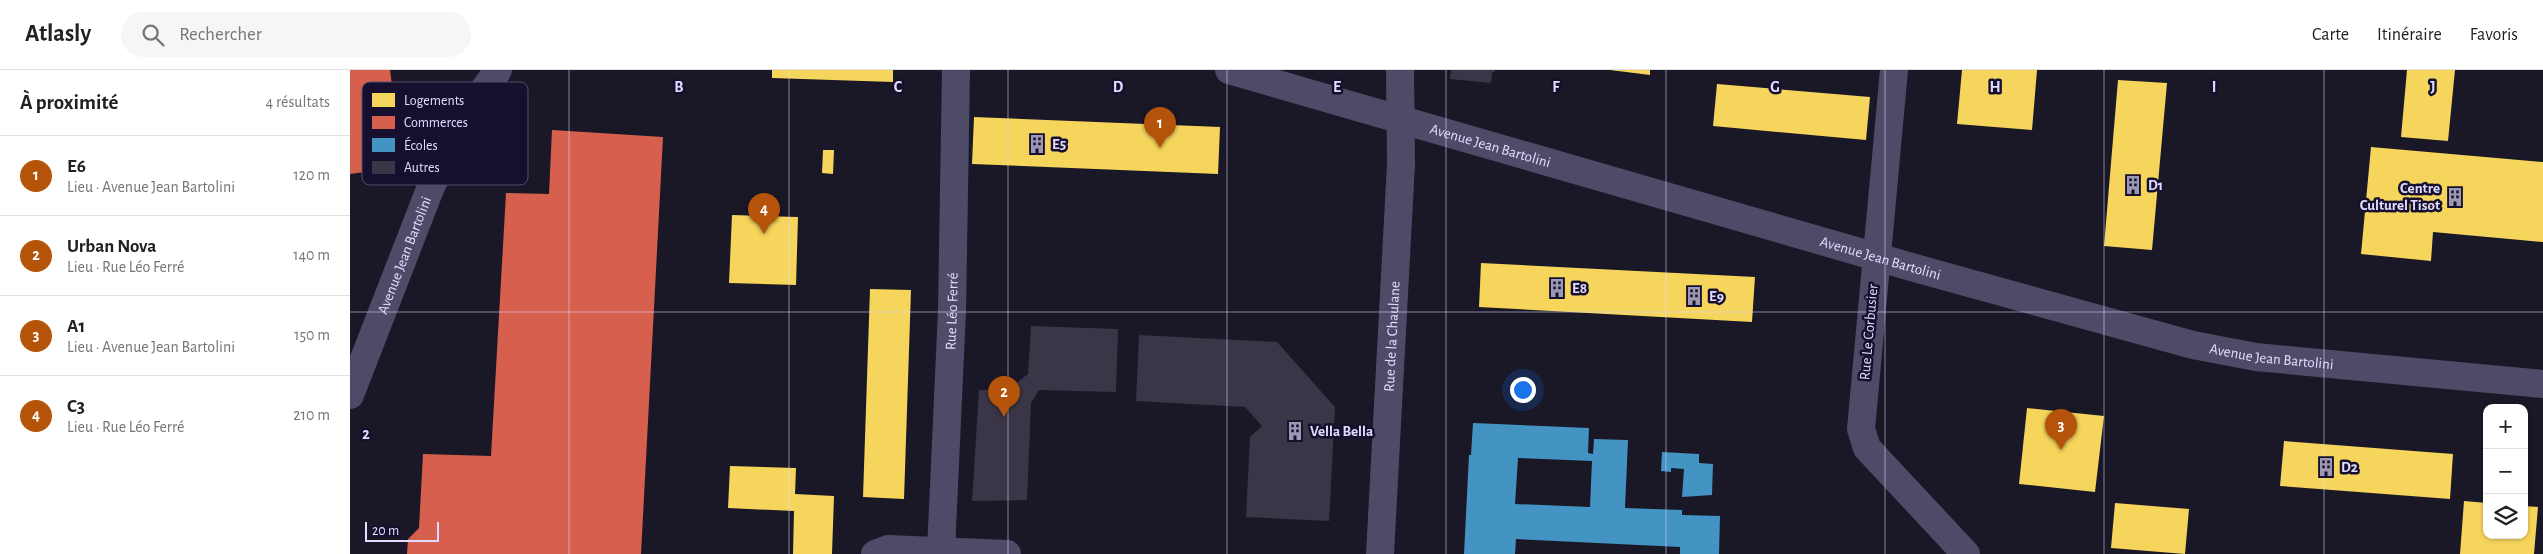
<!DOCTYPE html>
<html lang="fr">
<head>
<meta charset="utf-8">
<style>
  body { margin:0; font-family:"Alegreya Sans",sans-serif; background:#f6f6f6; color:#222 }
  .controls { position:absolute; right:15px; bottom:15px; display:grid; overflow:hidden; border-radius:10px; box-shadow:0 1px 4px #0004 }
  .controls button { width:45px; height:45px; display:grid; place-items:center; padding:0; border:0; border-bottom:1px solid #e0e0e0; background:#fff; color:#222; font:25px sans-serif }
  .scale { position:absolute; left:15px; bottom:12px; width:74px; box-sizing:border-box; padding-left:5px; border:2px solid #e2ddff; border-top:0; font-size:14px; line-height:18px; white-space:nowrap; color:#e2ddff; -webkit-text-stroke:4px #16102e; paint-order:stroke }
  .you { position:absolute; left:1172px; top:319px; width:18px; height:18px; margin:-12px; border:4px solid #fff; border-radius:50%; background:#1a73e8; box-shadow:0 0 0 8px #1a73e833 }
  .badge { display:grid; place-items:center; width:32px; height:32px; border-radius:50%; background:#b45309; color:#fff; font-size:16px; font-weight:700 }
  .pin { position:absolute; translate:-50% -41px; filter:drop-shadow(0 1px 2px #0008) }
  .pin::after { content:''; position:absolute; top:26px; width:18px; height:15px; background:inherit; clip-path:polygon(0 0,100% 0,50% 100%) }
  .list { margin:0; padding:0; list-style:none }
  h2 { display:flex; justify-content:space-between; align-items:center; height:65px; margin:0; padding:0 20px; font-size:21px }
  h2 small { font-size:16px; font-weight:400; color:#767676 }
  .list li { display:grid; grid-template-columns:32px 1fr auto; gap:15px; align-items:center; box-sizing:border-box; height:80px; padding:0 20px; border-top:1px solid #e0e0e0 }
  .list b { display:block; font-size:19px; white-space:nowrap }
  .list p { margin:0; font-size:16px; white-space:nowrap; color:#767676 }
  .list em { font-size:16px; font-style:normal; color:#767676 }
  .icon { flex:none; width:28px; height:28px; fill:none; stroke:currentColor; stroke-width:2; stroke-linecap:round; stroke-linejoin:round }
  .map { position:relative; flex:none; width:2193px; height:484px; overflow:hidden }
  header { display:flex; align-items:center; gap:30px; box-sizing:border-box; height:70px; padding:0 25px; background:#fff; border-bottom:1px solid #e0e0e0 }
  header strong { font-size:24px }
  nav { display:flex; gap:28px; margin-inline-start:auto; font-size:18px }
  .search { width:350px; height:45px; background:#f6f6f6; display:flex; align-items:center; gap:12px; box-sizing:border-box; padding:0 18px; border-radius:28px; color:#767676; font-size:19px }
  main { display:flex }
  aside { flex:1; background:#fff }
  .map>svg:first-child { display:block }
  .homes { fill:#f6d55c }
  .shops { fill:#d6604d }
  .schools { fill:#4393c3; fill-rule:evenodd }
  .building { fill:#3a3648 }
  .lines { fill:none; stroke-linecap:round; stroke-linejoin:round }
  .street { stroke:#4e4b68; stroke-width:28 }
  .grid { fill:none; stroke:#e2ddff; stroke-width:1; stroke-opacity:0.55 }
  .labels { text-anchor:middle; dominant-baseline:central; stroke-width:5; stroke-linejoin:round; paint-order:stroke }
  .poi-label { font-size:15px; font-weight:bold; fill:#e2ddff; stroke:#16102e; text-anchor:start }
  .street-label { font-size:15px; fill:#e2ddff; stroke:#16102e }
  .key { fill:#16102e; stroke:#534e6d; stroke-width:1 }
  .key-label { font-size:14px; fill:#e2ddff }
  .grid-label { font-size:16px; text-anchor:middle; font-weight:bold; fill:#e2ddff; stroke:#16102e; stroke-width:5; stroke-linejoin:round; paint-order:stroke }
</style>
</head>
<body>
<header>
<strong>Atlasly</strong>
<div class="search"><svg class="icon" aria-label="search" viewBox="0 0 24 24"><circle cx="10" cy="10" r="6"/><path d="M15 15l6 6"/></svg>Rechercher</div>
<nav><a>Carte</a><a>Itinéraire</a><a>Favoris</a></nav>
</header>
<main>
<aside>
<h2>À proximité<small>4 résultats</small></h2>
<ul class="list">
<li><span class="badge">1</span><div><b>E6</b><p>Lieu · Avenue Jean Bartolini</p></div><em>120 m</em></li>
<li><span class="badge">2</span><div><b>Urban Nova</b><p>Lieu · Rue Léo Ferré</p></div><em>140 m</em></li>
<li><span class="badge">3</span><div><b>A1</b><p>Lieu · Avenue Jean Bartolini</p></div><em>150 m</em></li>
<li><span class="badge">4</span><div><b>C3</b><p>Lieu · Rue Léo Ferré</p></div><em>210 m</em></li>
</ul>
</aside>
<div class="map">
<svg width="2193" height="484" viewBox="0 0 2193 484">
  <rect width="100%" height="100%" fill="#1a1727"/>
  <g class="homes">
    <path d="M 422,0 L 543,0 L 543,12 L 422,8 Z"/>
    <path d="M 1260,0 L 1300,0 L 1300,5 Z"/>
    <path d="M 1612,0 L 1687,0 L 1682,60 L 1607,54 Z"/>
    <path d="M 2057,0 L 2105,0 L 2098,71 L 2051,67 Z"/>
    <path d="M 1768,10 L 1817,13 L 1802,180 L 1754,176 Z"/>
    <path d="M 1367,14 L 1520,27 L 1516,70 L 1363,56 Z"/>
    <path d="M 624,47 L 870,57 L 868,104 L 622,94 Z"/>
    <path d="M 2021,77 L 2193,92 L 2193,172 L 2083,162 L 2081,191 L 2011,184 Z"/>
    <path d="M 473,80 L 484,80 L 483,104 L 472,103 Z"/>
    <path d="M 382,145 L 448,147 L 446,215 L 379,213 Z"/>
    <path d="M 1131,193 L 1405,207 L 1402,252 L 1129,237 Z"/>
    <path d="M 520,219 L 561,220 L 554,429 L 513,427 Z"/>
    <path d="M 1677,338 L 1754,346 L 1745,422 L 1669,414 Z"/>
    <path d="M 1934,371 L 2103,384 L 2100,429 L 1930,416 Z"/>
    <path d="M 380,396 L 446,398 L 445,424 L 484,426 L 482,484 L 443,484 L 444,441 L 378,438 Z"/>
    <path d="M 2114,431 L 2137,433 L 2137,465 L 2174,465 L 2174,436 L 2188,437 L 2184,484 L 2110,484 Z"/>
    <path d="M 1765,433 L 1839,439 L 1835,484 L 1761,478 Z"/>
  </g>
  <g class="shops">
    <path d="M 0,0 L 40,0 L 48,60 L 26,62 L 28,86 L 15,102 L 0,104 Z"/>
    <path d="M 202,60 L 313,67 L 291,484 L 57,484 L 58,469 L 69,458 L 73,384 L 141,386 L 156,123 L 199,124 Z"/>
  </g>
  <g class="schools">
    <path d="M 1123,353 L 1239,358 L 1238,383 L 1243,384 L 1244,369 L 1278,370 L 1275,438 L 1332,440 L 1332,445 L 1370,446 L 1369,484 L 1330,484 L 1330,477 L 1166,469 L 1165,484 L 1114,484 L 1119,385 L 1121,385 ZM 1168,388 L 1242,391 L 1240,437 L 1165,434 Z"/>
    <path d="M 1312,382 L 1349,384 L 1349,393 L 1363,394 L 1362,425 L 1332,427 L 1334,399 L 1321,398 L 1321,402 L 1311,401 Z"/>
  </g>
  <g class="building">
    <path d="M 1101,0 L 1145,0 L 1145,2 L 1142,2 L 1141,13 L 1100,9 Z"/>
    <path d="M 681,256 L 768,259 L 766,322 L 689,320 L 681,333 L 677,430 L 622,431 L 629,320 L 658,320 L 678,304 Z"/>
    <path d="M 789,265 L 927,272 L 985,337 L 979,451 L 896,447 L 900,367 L 912,356 L 895,337 L 786,331 Z"/>
  </g>
  <g class="lines">
    <g class="street">
      <path id="s1" d="M 879,0 L 1565,198 L 1843,275 L 1906,287 L 2193,314"/>
      <path d="M 1544,0 L 1511,359 L 1517,378 L 1616,484"/>
      <path id="s2" d="M 0,325 L 80,119 L 113,49 L 148,0"/>
      <path id="s3" d="M 591,481 L 602,241 L 606,0"/>
      <path d="M 525,484 L 538,479 L 657,484"/>
      <path id="s4" d="M 1030,484 L 1051,94 L 1050,0"/>
    </g>
  </g>
  <path class="grid" d="M 219,0 L 219,484M 439,0 L 439,484M 658,0 L 658,484M 877,0 L 877,484M 1096,0 L 1096,484M 1316,0 L 1316,484M 1535,0 L 1535,484M 1754,0 L 1754,484M 1974,0 L 1974,484M 0,242 L 2193,242"/>
  <defs>
    <g id="building-bare" transform="scale(1.5)"><path d="M-4-6H4V6H1V3H-1V6H-4ZM-2.5-4.3h1.7v1.8h-1.7ZM.8-4.3h1.7v1.8H.8ZM-2.5-1h1.7V.8h-1.7ZM.8-1h1.7V.8H.8Z" fill="#9c98b3" stroke="#16102e" stroke-width="2.5" paint-order="stroke"/></g>
  </defs>
  <g fill-rule="evenodd">
    <use href="#building-bare" x="687" y="74"/>
    <use href="#building-bare" x="1783" y="115"/>
    <use href="#building-bare" x="2105" y="127"/>
    <use href="#building-bare" x="1207" y="218"/>
    <use href="#building-bare" x="1344" y="226"/>
    <use href="#building-bare" x="945" y="361"/>
    <use href="#building-bare" x="1976" y="397"/>
  </g>
  <g class="labels">
    <g class="poi-label">
      <text x="702" y="74">E5</text>
      <text x="1798" y="115">D1</text>
      <text x="2090" y="118" text-anchor="end">Centre<tspan x="2090" dy="17">Culturel Tisot</tspan></text>
      <text x="1222" y="218">E8</text>
      <text x="1359" y="226">E9</text>
      <text x="960" y="361">Vella Bella</text>
      <text x="1991" y="397">D2</text>
    </g>
    <g class="street-label">
      <text stroke="none"><textPath href="#s1" startOffset="272">Avenue Jean Bartolini</textPath></text>
      <text stroke="none"><textPath href="#s2" startOffset="150">Avenue Jean Bartolini</textPath></text>
      <text stroke="none"><textPath href="#s1" startOffset="678">Avenue Jean Bartolini</textPath></text>
      <text stroke="none"><textPath href="#s3" startOffset="240">Rue Léo Ferré</textPath></text>
      <text transform="translate(1519 262) rotate(-85)">Rue Le Corbusier</text>
      <text stroke="none"><textPath href="#s4" startOffset="218">Rue de la Chaulane</textPath></text>
      <text stroke="none"><textPath href="#s1" startOffset="1082">Avenue Jean Bartolini</textPath></text>
    </g>
  </g>
  <rect x="12" y="12" width="166" height="103" rx="8" class="key"/>
  <rect x="22" y="23" width="23" height="14" fill="#f6d55c"/>
  <rect x="22" y="46" width="23" height="13" fill="#d6604d"/>
  <rect x="22" y="68" width="23" height="14" fill="#4393c3"/>
  <rect x="22" y="91" width="23" height="13" fill="#3a3648"/>
  <g class="key-label">
    <text x="54" y="35">Logements</text>
    <text x="54" y="57">Commerces</text>
    <text x="54" y="80">Écoles</text>
    <text x="54" y="102">Autres</text>
  </g>
  <g class="grid-label">
    <text x="329" y="22">B</text>
    <text x="548" y="22">C</text>
    <text x="768" y="22">D</text>
    <text x="987" y="22">E</text>
    <text x="1206" y="22">F</text>
    <text x="1425" y="22">G</text>
    <text x="1645" y="22">H</text>
    <text x="1864" y="22">I</text>
    <text x="2083" y="22">J</text>
    <text x="16" y="369">2</text>
  </g>
</svg>
<div class="controls">
<button>+</button>
<button>−</button>
<button><svg class="icon" aria-label="layers" viewBox="0 0 24 24"><path d="M12 4l9 5-9 5-9-5zM3 14l9 5 9-5"/></svg></button>
</div>
<div class="scale">20 m</div>
<div class="you"></div>
<div class="pin badge" style="left:810px;top:78px">1</div>
<div class="pin badge" style="left:654px;top:347px">2</div>
<div class="pin badge" style="left:1711px;top:380px">3</div>
<div class="pin badge" style="left:414px;top:164px">4</div>
</div>
</main>
</body>
</html>
